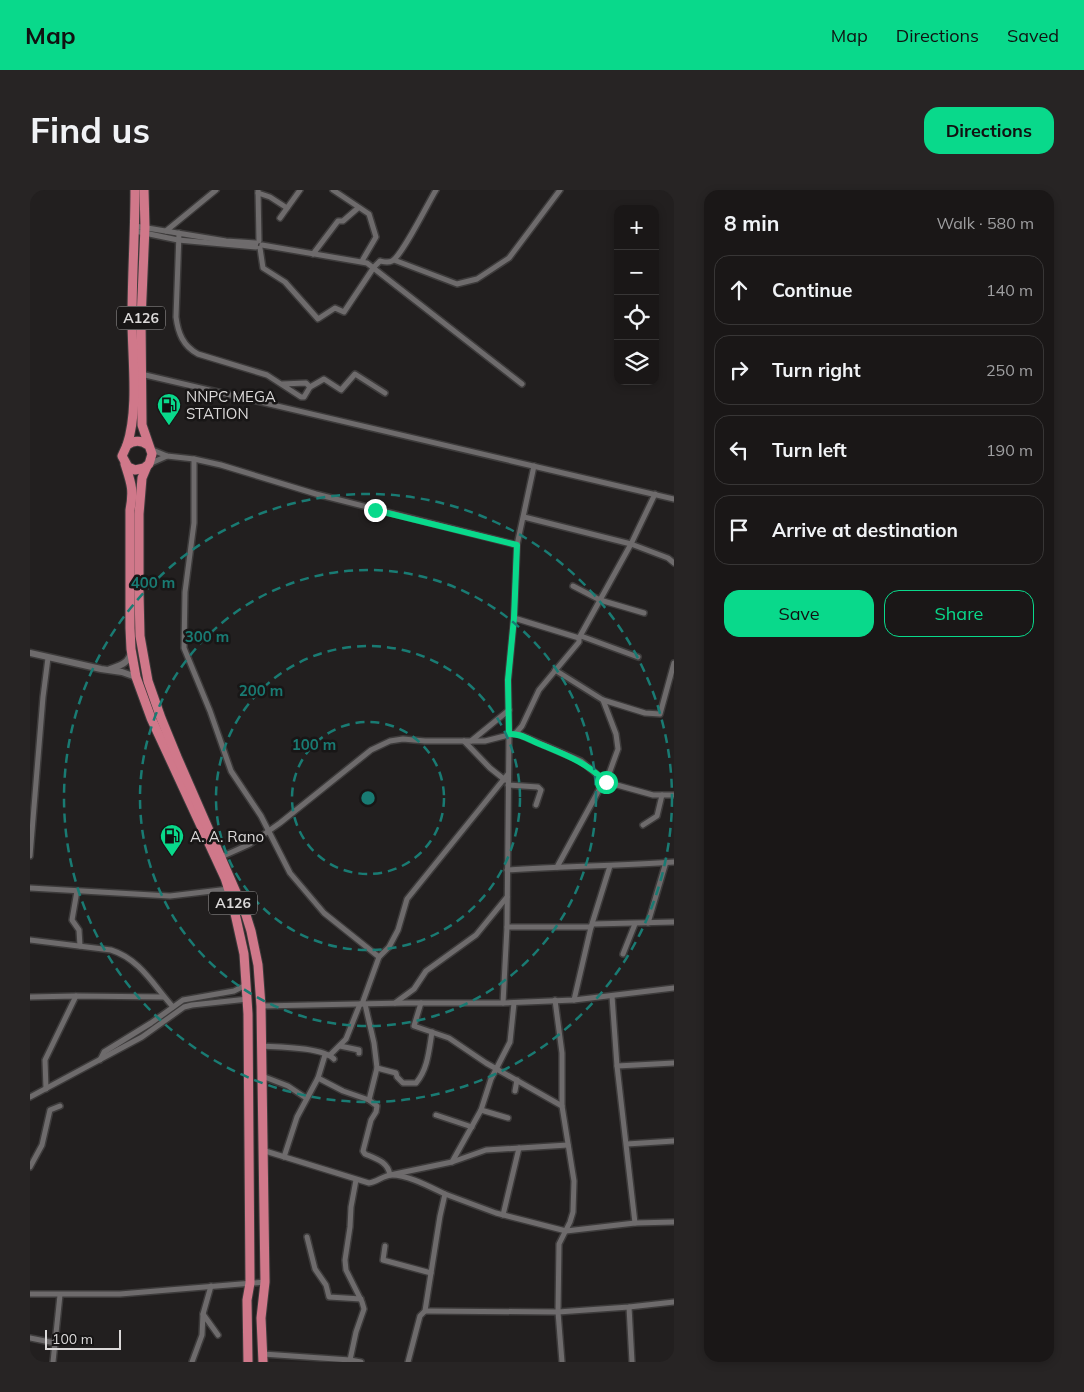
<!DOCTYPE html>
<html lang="en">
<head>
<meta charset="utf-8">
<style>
  body { margin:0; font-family:Mulish,sans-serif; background:#272424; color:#f1f3f6 }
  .controls { position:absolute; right:15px; top:15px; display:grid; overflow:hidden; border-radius:10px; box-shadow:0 2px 8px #0003 }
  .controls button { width:45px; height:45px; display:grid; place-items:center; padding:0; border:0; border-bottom:1px solid #383636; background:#1a1717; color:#f1f3f6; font:25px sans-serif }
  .scale { position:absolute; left:15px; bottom:12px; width:76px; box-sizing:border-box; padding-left:5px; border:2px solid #dbd9d9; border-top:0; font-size:14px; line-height:18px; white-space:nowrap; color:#dbd9d9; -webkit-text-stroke:4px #181616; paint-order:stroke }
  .stop { position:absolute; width:15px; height:15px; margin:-11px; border:4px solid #09d98b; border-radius:50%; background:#fff }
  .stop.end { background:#09d98b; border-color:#fff; box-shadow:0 1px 5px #0008 }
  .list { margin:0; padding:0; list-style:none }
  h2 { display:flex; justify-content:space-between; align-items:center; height:65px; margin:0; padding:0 20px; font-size:21px }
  h2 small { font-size:16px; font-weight:400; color:#9f9fa1 }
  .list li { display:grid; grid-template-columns:32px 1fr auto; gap:15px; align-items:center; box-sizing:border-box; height:70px; margin:0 10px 10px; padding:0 10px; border:1px solid #383636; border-radius:15px }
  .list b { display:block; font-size:19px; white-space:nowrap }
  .list em { font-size:16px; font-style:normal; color:#9f9fa1 }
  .actions { display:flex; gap:10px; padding:15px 20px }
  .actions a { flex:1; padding:11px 0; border:1px solid #09d98b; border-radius:15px; text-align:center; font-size:18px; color:#09d98b }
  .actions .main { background:#09d98b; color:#111 }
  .icon { flex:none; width:28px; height:28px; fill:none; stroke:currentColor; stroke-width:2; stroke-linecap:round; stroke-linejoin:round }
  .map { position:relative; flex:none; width:644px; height:1172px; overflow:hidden; border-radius:15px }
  header { display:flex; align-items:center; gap:30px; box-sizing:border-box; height:70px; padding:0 25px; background:#09d98b; color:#111 }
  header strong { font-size:24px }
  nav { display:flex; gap:28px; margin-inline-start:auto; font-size:18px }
  .intro { display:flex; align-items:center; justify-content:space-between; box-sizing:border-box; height:120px; padding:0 30px }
  h1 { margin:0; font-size:35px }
  .button { padding:12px 22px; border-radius:15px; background:#09d98b; color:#111; font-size:18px; font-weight:700 }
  main { display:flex; gap:30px; padding:0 30px }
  aside { flex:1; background:#1a1717; border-radius:15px; box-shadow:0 2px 8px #0003 }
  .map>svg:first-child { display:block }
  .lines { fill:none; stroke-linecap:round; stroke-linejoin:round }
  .minor-casing { stroke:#3d3b3b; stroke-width:8 }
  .tertiary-casing { stroke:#3d3b3b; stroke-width:9 }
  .trunk-casing { stroke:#3d3b3b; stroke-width:11 }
  .minor { stroke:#6e6b6c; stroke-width:5 }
  .tertiary { stroke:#6e6b6c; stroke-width:6 }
  .trunk { stroke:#d0788a; stroke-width:9 }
  .route { stroke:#09d98b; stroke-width:6 }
  .ring { fill:none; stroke:#197b73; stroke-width:2.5; stroke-dasharray:9 6 }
  .labels { text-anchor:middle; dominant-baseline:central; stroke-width:5; stroke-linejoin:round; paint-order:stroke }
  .shield { fill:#181616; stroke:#a09e9e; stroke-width:1 }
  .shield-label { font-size:14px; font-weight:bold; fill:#dbd9d9 }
  .poi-label { font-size:15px; fill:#dbd9d9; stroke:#181616; text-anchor:start }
  .centre { fill:#197b73; stroke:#181616; stroke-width:2.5 }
  .ring-label { font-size:15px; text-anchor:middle; font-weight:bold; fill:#197b73; stroke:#181616; stroke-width:5; stroke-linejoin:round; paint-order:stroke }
</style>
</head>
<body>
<header>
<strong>Map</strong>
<nav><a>Map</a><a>Directions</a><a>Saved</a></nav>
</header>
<div class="intro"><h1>Find us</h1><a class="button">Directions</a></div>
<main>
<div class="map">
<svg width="644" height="1172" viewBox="0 0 644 1172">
  <rect width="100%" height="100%" fill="#221f1f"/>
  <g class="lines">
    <g class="minor-casing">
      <g id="minor">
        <path d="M 228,0 L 229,51"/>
        <path d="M 303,0 L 339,24 L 346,47 L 332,71"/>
        <path d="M 228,3 L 240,7 L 257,18"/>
        <path d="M 250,28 L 270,0"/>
        <path d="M 105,36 L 196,51 L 226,53"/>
        <path d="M 105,41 L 148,50 L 226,57"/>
        <path d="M 136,41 L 186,0"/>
        <path d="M 149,43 L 146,127 C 148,143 153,156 168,164 L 237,185 L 271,207 L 274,207 L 280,197 L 276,193 L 252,194"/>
        <path d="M 232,55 L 337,73 L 492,194"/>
        <path d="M 230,58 L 233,78 L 255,92 L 288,129 L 305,118 L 314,122 L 344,77 L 350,71 C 355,72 358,73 362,71 C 372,66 398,13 406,0"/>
        <path d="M 283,64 L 308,31 L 313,31 L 328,18"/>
        <path d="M 364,70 L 427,94 L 447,89 L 479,68 L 530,0"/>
        <path d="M 111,184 L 644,309"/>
        <path d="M 280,197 L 294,189 L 311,200 L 325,184 L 355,203"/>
        <path d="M 120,259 L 137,266 L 164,269 L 191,275 L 286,304 L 487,355"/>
        <path d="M 164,269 L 164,333 L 155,402 L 154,458 L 180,521 L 201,581 L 231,626 L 260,683 L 294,723 L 349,767"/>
        <path d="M 119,274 L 137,266"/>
        <path d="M 494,327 L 601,354 L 638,368 L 644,373"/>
        <path d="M 543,396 L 570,410 L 614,423"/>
        <path d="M 484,428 L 549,448"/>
        <path d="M 551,446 L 608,467"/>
        <path d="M 525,480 L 573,510 L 615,523 L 630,524 L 644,473"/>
        <path d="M 486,543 L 492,536 L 509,500 L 549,452 L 549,448 L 601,354 L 625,304"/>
        <path d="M 434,551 L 460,578 L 475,590"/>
        <path d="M 441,551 L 479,520"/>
        <path d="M 478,595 L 508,597 L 511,600 L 506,615"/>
        <path d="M 613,635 L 627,626 L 632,605"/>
        <path d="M 0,666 L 13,507 L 18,468"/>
        <path d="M 191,667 L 220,654 L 250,633 L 341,560 L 360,551 L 373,549 L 395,551 L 455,551 L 486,543 L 551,571 L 576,592 L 623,605 L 644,605"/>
        <path d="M 527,677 L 569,600 L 576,592 L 588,559 L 586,544 L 573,510"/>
        <path d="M 477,680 C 533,676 588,676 644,672"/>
        <path d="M 0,698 L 140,706 L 199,699"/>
        <path d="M 47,701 L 42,730 L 49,740 L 50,756"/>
        <path d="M 618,733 L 636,672"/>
        <path d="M 563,734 L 644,732"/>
        <path d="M 477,737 L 561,737"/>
        <path d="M 0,750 L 81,760 C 110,769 124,796 143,817"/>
        <path d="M 593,764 L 605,734"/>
        <path d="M 582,806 L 587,876 L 644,873"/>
        <path d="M 0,807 L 46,806 L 134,807"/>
        <path d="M 525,810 L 532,863 L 532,916 L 544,991 L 543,1022 L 540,1032 L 529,1054 L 528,1122 L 532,1172"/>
        <path d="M 544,810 L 561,737 L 580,676"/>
        <path d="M 365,813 L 384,799 L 396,781 L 446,745 L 477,707"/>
        <path d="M 391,813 L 384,836 L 419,848 L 456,873 L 532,916"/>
        <path d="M 473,813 L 477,737 L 479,544 L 478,490 L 484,428 L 487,355 L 504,276"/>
        <path d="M 332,814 L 349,767 L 359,757 L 368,740 L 377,709 L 478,584"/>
        <path d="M 335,814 L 344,853 L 347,878 L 339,910"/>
        <path d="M 231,816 L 375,813 L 473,813 L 544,810 L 644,798"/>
        <path d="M 232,856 C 248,857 293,857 304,869"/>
        <path d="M 310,856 L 329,860 L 329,863"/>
        <path d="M 70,870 L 74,862 L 121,833 L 153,810 L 204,801 L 216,795"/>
        <path d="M 587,876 L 605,1033"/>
        <path d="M 347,878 L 366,883 L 367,887 L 373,893 L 386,893 C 398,879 399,860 402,842"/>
        <path d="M 232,886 L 258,896 L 276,908"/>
        <path d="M 288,888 L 313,901 L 339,910 L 347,916 L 346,922 L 341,930 L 333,961 L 335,964 C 347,969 358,972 360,985 L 422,972 L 456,960 L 538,955"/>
        <path d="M 16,899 L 15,870 L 46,806"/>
        <path d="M 485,901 L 487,890"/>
        <path d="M 0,907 L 112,847 L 154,817 L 162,815 L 218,809"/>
        <path d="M 451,920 L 478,928"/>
        <path d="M 406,925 L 442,937"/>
        <path d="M 597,954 L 644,951"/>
        <path d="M 232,960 L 339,993 C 347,992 354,985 362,985 C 378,985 400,997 415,1004 L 410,1026 L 395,1121 L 390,1126 L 378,1172"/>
        <path d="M 254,967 L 267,927 L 288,888 L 295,865 L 300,865 L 316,849 L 330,814"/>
        <path d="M 422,972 L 451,920 L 461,889 L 480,852 L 484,813"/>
        <path d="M 0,977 L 12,955 L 20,920 L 30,916"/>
        <path d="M 415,1004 L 466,1023 L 536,1041 L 605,1033 L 644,1032"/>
        <path d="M 473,1025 L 489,958"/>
        <path d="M 277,1047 L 285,1079 L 296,1095 L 299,1107 L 331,1109"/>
        <path d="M 355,1056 L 353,1070 L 401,1083"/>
        <path d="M 0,1104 L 90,1104 L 235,1092"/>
        <path d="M 599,1117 L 602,1172"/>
        <path d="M 395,1121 L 528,1122 L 599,1117 L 644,1112"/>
        <path d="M 173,1124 L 181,1096"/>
        <path d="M 0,1148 L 25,1153"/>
        <path d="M 233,1164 L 320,1170 L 331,1172"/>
        <path d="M 320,1170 L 326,1142 L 334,1119 L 332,1112 L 316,1080 L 315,1070 L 320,1037 L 321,1017 L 326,990"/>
        <path d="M 23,1172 L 30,1105"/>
        <path d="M 162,1172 L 172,1145 L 173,1124 L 188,1145"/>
      </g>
    </g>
    <g class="tertiary-casing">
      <g id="tertiary">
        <path d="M 0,463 L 71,479 L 92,482 L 106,487"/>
        <path d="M 80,479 C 89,476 100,473 101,461"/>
      </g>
    </g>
    <g class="trunk-casing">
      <g id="trunk">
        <path d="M 114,0 L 115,37 L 111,130 L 112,235 L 122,264 L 119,274 L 114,278 L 105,280 L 98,277 L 92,266 L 97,255 C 104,250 111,250 118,255"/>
        <path d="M 97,255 C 109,219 102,168 102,129 C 102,86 105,43 105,0"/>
        <path d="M 95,274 C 101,293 104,299 100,320 L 100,438 L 101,459 L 106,487 L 121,528 L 195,688 L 202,710 L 214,764 L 218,824 L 220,1093 L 217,1110 L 218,1172"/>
        <path d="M 117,276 L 112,288 L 109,324 L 109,403 L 110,446 L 118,491 L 131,528 L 147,567 L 216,725 L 221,741 L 228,775 L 231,816 L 235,1092 L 231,1128 L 233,1172"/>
      </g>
    </g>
    <use href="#minor" class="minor"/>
    <use href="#tertiary" class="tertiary"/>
    <use href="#trunk" class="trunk"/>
  </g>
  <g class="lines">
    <path class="route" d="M 345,320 L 487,355 L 484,428 L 478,490 L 479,544 C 491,543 501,551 512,555 C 536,565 557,573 576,592"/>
  </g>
  <g class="ring">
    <circle cx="338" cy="608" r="76"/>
    <circle cx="338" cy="608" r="152"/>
    <circle cx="338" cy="608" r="228"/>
    <circle cx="338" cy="608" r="304"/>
  </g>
  <defs>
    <g id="fuel-pin" transform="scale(1.25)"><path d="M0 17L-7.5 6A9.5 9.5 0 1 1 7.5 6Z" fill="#09d98b" stroke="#181616"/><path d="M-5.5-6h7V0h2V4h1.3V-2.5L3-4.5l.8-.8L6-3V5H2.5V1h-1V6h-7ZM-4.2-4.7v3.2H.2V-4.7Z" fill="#111"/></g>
  </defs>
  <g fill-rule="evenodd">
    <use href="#fuel-pin" x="139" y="215"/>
    <use href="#fuel-pin" x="142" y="646"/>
  </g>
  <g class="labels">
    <g class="shield">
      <rect x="87" y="116.5" width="48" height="23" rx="4"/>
      <rect x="179" y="701.5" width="48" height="23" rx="4"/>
    </g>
    <g class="shield-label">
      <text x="111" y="128">A126</text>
      <text x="203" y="713">A126</text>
    </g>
    <g class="poi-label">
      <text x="156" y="206">NNPC MEGA<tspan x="156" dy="17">STATION</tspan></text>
      <text x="160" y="646">A. A. Rano</text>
    </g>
  </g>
  <circle cx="338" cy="608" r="8" class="centre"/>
  <g class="ring-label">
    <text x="123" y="398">400 m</text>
    <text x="177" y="452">300 m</text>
    <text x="231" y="506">200 m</text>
    <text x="284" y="560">100 m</text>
  </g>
</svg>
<div class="controls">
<button>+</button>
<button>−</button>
<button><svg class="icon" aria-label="locate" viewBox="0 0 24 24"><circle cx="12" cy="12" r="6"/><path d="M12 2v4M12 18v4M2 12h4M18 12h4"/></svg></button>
<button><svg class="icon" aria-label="layers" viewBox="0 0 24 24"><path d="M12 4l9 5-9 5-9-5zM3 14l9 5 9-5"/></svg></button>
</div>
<div class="scale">100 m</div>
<div class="stop" style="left:576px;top:592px"></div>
<div class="stop end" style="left:345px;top:320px"></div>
</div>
<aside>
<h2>8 min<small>Walk · 580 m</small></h2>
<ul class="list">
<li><svg class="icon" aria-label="ahead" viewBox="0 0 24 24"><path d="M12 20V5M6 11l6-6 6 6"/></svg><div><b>Continue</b></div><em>140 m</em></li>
<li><svg class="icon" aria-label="right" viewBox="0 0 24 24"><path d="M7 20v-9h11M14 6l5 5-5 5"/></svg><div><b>Turn right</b></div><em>250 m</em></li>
<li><svg class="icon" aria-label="left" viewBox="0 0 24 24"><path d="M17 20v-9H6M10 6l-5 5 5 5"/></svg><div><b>Turn left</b></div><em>190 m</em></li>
<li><svg class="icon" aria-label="arrive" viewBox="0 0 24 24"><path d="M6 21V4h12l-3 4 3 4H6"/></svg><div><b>Arrive at destination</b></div></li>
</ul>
<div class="actions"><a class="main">Save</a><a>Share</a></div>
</aside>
</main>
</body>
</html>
